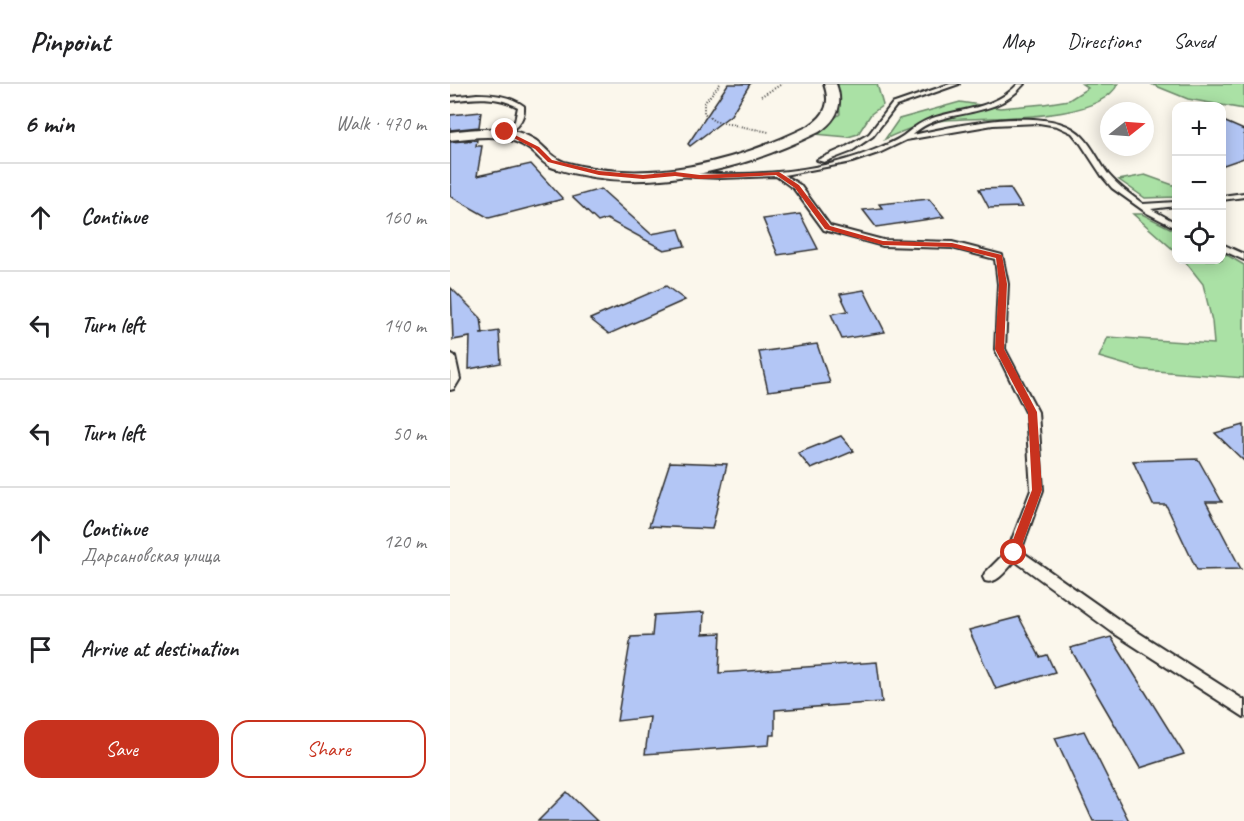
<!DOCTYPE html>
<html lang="en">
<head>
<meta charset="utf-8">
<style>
  body { margin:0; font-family:Caveat,sans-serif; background:#f6f6f6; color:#202124 }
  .controls { position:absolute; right:18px; top:18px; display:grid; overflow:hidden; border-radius:12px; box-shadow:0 3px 15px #0003 }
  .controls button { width:54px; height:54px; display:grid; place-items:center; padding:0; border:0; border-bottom:2px solid #e0e0e0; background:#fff; color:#202124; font:30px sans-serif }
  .compass { position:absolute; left:650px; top:18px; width:54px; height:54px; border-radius:50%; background:#fff; box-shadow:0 3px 15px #0003; rotate:73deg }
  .stop { position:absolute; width:18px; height:18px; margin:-14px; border:4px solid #c8321e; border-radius:50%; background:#fff }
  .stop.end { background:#c8321e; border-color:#fff; box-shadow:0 2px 6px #0008 }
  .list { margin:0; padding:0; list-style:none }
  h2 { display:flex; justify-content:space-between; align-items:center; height:78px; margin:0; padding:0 24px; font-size:26px }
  h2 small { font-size:20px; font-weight:400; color:#757577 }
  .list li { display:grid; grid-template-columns:39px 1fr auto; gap:18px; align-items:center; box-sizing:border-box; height:108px; padding:0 24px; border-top:2px solid #e0e0e0 }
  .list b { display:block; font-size:22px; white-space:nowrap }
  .list p { margin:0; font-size:20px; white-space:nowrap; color:#757577 }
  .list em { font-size:20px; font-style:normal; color:#757577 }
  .actions { display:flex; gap:12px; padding:18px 24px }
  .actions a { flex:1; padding:14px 0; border:2px solid #c8321e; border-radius:18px; text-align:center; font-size:21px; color:#c8321e }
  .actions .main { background:#c8321e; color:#fff }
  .icon { flex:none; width:33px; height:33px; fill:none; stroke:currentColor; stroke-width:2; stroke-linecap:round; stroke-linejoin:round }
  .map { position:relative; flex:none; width:794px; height:737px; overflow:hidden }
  header { display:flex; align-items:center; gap:36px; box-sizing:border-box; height:84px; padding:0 30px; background:#fff; border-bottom:2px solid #e0e0e0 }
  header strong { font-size:28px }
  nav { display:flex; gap:33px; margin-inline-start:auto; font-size:21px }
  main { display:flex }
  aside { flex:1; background:#fff }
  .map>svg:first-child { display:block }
  .green { fill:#aae1a5; stroke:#6a8668; stroke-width:1.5 }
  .building { fill:#b3c6f5; stroke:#2b2b2b; stroke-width:1.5 }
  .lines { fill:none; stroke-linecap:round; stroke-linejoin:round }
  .service-casing { stroke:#2b2b2b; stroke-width:4 }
  .minor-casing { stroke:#2b2b2b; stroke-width:4 }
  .path { stroke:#2b2b2b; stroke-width:2; stroke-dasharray:1 2; stroke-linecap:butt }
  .service { fill:#fbf7ec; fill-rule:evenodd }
  .minor { fill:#fbf7ec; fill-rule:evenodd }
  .route { fill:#c8321e }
</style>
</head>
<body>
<header>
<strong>Pinpoint</strong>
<nav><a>Map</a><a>Directions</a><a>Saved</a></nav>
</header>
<main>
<aside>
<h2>6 min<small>Walk · 470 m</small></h2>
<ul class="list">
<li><svg class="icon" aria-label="ahead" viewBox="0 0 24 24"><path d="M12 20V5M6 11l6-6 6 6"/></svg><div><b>Continue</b></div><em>160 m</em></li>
<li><svg class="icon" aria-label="left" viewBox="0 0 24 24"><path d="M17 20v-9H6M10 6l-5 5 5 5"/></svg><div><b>Turn left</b></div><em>140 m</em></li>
<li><svg class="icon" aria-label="left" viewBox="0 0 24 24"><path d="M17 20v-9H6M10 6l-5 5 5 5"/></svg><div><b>Turn left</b></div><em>50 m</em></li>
<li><svg class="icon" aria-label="ahead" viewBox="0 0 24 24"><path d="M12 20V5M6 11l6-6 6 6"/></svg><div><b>Continue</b><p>Дарсановская улица</p></div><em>120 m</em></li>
<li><svg class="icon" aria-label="arrive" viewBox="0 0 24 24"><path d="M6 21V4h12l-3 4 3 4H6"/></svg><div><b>Arrive at destination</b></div></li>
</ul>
<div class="actions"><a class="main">Save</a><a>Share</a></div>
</aside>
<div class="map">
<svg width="794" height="737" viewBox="0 0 794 737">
  <rect width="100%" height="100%" fill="#fbf7ec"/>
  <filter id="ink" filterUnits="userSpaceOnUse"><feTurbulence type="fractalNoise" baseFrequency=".0167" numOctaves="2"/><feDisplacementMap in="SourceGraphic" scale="12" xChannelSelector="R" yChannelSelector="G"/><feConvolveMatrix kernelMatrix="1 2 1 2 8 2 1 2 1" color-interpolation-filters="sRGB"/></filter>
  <g filter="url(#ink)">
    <g class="green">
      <path d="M 388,0 L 427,0 L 433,21 L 421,30 L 408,50 L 398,53 L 364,50 L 390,30 Z"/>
      <path d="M 632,0 L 668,0 C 647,40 537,32 497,36 C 476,38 454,46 435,55 L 449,35 L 510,18 L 550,24 L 594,20 L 619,16 L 638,4 Z"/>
      <path d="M 701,0 L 794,0 L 794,25 L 738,15 Z"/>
      <path d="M 695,91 L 726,102 L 726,113 L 695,114 L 669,96 Z"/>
      <path d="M 683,130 L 692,130 L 726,147 L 726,168 Z"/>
      <path d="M 772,168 L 794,181 L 794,294 L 693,286 L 649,273 L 658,253 L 764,260 L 762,237 L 753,200 L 734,176 L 772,176 Z"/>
    </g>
    <g class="building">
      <path d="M 278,0 L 300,0 L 281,31 L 240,62 L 238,60 Z"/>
      <path d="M 31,28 L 29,43 L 0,46 L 0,31 Z"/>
      <path d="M 771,36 L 794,46 L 794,74 L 771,82 Z"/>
      <path d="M 27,56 L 26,62 L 32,62 L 27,92 L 81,80 L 113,115 L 39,134 L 0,112 L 0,58 Z"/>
      <path d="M 560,104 L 572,123 L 539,124 L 529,105 Z"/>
      <path d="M 151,105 L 201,150 L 229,145 L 235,162 L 214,166 L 157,135 L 148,138 L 122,113 Z"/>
      <path d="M 479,115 L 494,133 L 426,143 L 413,126 L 432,124 L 429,120 Z"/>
      <path d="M 350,130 L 368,165 L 328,171 L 313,135 Z"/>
      <path d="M 216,202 L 235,216 L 159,250 L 140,235 Z"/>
      <path d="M 1,204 L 31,234 L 33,250 L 30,250 L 49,247 L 51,279 L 19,285 L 20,253 L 3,256 Z"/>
      <path d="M 414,206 L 435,248 L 392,255 L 381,230 L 398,227 L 390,210 Z"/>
      <path d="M 367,260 L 380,299 L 318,307 L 309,268 Z"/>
      <path d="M 794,341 L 794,377 L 765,349 Z"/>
      <path d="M 391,352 L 404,367 L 361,385 L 348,369 Z"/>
      <path d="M 748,375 L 772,418 L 756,418 L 791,485 L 747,486 L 716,421 L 703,421 L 683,377 Z"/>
      <path d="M 220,378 L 277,380 L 262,445 L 199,442 Z"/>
      <path d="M 254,528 L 253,550 L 271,549 L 269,589 L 427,578 L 432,618 L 325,626 L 325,651 L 320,651 L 319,661 L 195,670 L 200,633 L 167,637 L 181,553 L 202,552 L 204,531 Z"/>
      <path d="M 569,533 L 590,573 L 597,571 L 605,588 L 546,605 L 519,546 Z"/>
      <path d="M 661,553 L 734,670 L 690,684 L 620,564 Z"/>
      <path d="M 634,647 L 679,737 L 643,737 L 605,654 Z"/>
      <path d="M 117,708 L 147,737 L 88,737 Z"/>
    </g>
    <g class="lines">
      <g class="service-casing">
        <g id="service">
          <path d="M 500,0 L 509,0 L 446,22 L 423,52 L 400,68 L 374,78 L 367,76 L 394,64 L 419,50 L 442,20 Z"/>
          <path d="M 568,0 L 574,0 C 542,39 494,21 462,51 C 502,43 601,18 632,52 C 643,63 649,78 658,90 C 668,102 681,111 693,120 L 726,118 L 726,122 L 701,125 L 726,139 L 726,144 L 697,129 L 662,104 L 652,92 L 631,60 L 622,49 L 607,42 L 589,39 L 543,41 L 456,56 L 431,68 L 402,78 L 334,91 L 350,101 L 380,142 L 433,156 L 502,158 L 552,171 L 558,200 L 555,265 L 588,328 L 593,406 L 571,467 L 672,538 L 794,616 L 794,633 L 662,548 L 565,477 C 557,485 547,501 535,497 L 533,493 L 535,489 L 558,466 L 581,406 L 576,328 L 545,265 L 548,200 L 545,175 L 502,164 L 433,162 L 374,146 L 344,105 L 326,92 L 271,94 L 225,92 L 221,90 L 225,88 C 291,93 363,91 424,66 C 434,62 444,58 453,52 C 462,45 469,39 480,35 C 511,24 544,26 568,0 Z"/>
          <path d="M 27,10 C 44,10 61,12 74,22 C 75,36 67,44 55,50 L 52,48 L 65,37 L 68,23 C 47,11 23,14 0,17 L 0,13 Z"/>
          <path d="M 794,109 L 794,113 L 772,116 L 772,112 Z"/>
          <path d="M 772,160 L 794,170 L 794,176 L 772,166 Z"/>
          <path d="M 0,269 L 5,272 L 10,295 L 4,305 L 0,306 Z"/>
        </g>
      </g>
      <g class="minor-casing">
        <path id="minor" d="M 374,0 L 386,0 C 394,21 387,36 369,48 C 288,88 192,112 104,84 C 93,81 88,71 79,65 C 55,48 28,53 0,56 L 0,48 C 28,45 60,40 85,56 C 95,63 102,74 114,78 C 197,101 284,79 359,42 C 376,31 381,19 374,0 Z"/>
      </g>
      <g class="path">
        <path d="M 270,0 L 254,19 L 254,29 L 264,37 L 319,48"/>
        <path d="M 311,12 L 332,0"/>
      </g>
      <use href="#service" class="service"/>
      <use href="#minor" class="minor"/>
    </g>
  </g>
  <path class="route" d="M 57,47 L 89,63 L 102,76 L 149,87 L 193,91 L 225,88 L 250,91 L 329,88 L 349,101 L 380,142 L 433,157 L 502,159 L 552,171 L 557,200 L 554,265 L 587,328 L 592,406 L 568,472 L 560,472 L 558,469 L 582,406 L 578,328 L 545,265 L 549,200 L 546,174 L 502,163 L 433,161 L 375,145 L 345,104 L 326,91 L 250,95 L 225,92 L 193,95 L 149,91 L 98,78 L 85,65 L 52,48 Z"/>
</svg>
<div class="controls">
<button>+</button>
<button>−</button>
<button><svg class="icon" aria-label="locate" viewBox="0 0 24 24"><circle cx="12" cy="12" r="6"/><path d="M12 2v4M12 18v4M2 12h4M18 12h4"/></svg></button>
</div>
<svg class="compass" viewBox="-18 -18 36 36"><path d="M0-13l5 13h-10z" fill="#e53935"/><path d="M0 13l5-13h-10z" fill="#757577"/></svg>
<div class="stop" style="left:564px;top:469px"></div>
<div class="stop end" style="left:55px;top:48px"></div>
</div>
</main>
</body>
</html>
